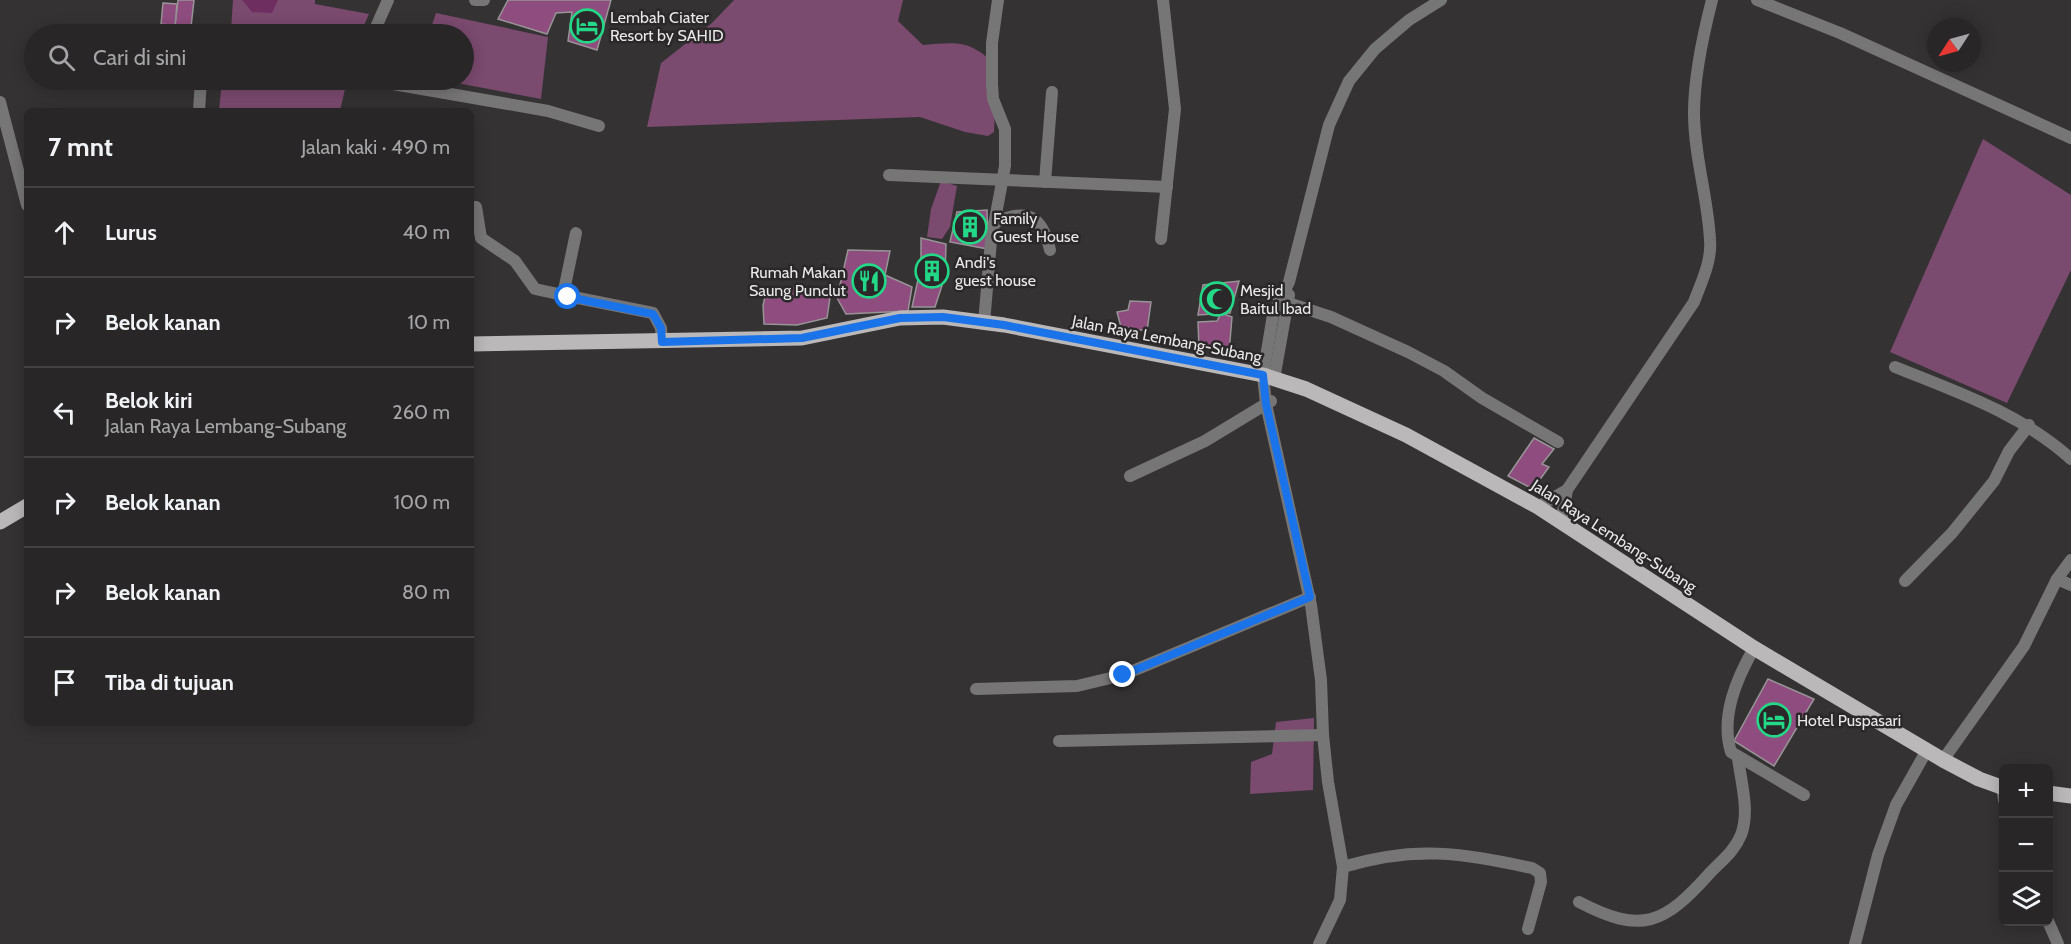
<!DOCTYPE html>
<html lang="id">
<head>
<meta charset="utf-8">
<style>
  body { margin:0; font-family:Cabin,sans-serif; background:#343233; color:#f1f3f6 }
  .controls { position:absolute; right:18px; bottom:18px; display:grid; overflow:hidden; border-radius:9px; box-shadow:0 3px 15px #0003 }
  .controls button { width:54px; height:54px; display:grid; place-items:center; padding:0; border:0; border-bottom:2px solid #444344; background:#282627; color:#f1f3f6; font:30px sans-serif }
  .compass { position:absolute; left:1927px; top:18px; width:54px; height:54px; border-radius:50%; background:#282627; box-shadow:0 3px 15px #0003; rotate:234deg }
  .stop { position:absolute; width:18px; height:18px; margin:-14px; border:4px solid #1a73e8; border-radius:50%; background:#fff }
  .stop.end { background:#1a73e8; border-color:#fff; box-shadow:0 2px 6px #0008 }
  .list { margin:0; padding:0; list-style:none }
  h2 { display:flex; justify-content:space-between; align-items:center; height:78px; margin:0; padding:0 24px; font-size:26px }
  h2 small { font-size:20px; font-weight:400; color:#a5a5a7 }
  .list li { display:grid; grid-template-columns:39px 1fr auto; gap:18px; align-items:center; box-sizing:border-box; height:90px; padding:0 24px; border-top:2px solid #444344 }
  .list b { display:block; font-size:22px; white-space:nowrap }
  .list p { margin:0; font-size:20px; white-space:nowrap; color:#a5a5a7 }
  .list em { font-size:20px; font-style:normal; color:#a5a5a7 }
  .icon { flex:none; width:33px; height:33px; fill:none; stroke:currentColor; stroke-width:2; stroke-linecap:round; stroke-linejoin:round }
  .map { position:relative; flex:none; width:2071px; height:944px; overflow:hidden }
  .search { position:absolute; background:#282627; box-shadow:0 3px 15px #0003; left:24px; top:24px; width:450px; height:66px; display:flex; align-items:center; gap:15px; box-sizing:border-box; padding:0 21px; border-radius:33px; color:#a5a5a7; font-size:22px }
  .panel { position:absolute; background:#282627; box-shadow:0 3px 15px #0003; left:24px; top:108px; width:450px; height:618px; border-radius:9px }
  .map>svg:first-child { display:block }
  .green { fill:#7b4a6f }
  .water { fill:#6e2f60 }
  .building { fill:#8f4d7f; stroke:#979496; stroke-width:1.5 }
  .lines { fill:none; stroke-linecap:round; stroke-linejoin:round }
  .minor { stroke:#777677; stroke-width:12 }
  .tertiary { stroke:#777677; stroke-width:12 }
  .primary { stroke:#bbb8ba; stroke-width:15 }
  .route { stroke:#1a73e8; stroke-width:8 }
  .labels { text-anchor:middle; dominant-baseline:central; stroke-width:5; stroke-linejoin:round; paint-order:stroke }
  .poi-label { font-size:16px; fill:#e9e8e9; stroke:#2b282a; text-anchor:start }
  .street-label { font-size:16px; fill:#e9e8e9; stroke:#2b282a }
</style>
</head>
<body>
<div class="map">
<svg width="2071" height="944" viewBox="0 0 2071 944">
  <rect width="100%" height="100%" fill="#353234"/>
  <g class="green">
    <path d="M 233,0 L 315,0 L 315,4 L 369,14 L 360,34 L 269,34 L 231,30 Z"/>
    <path d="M 734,0 L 903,0 L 898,21 L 923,45 C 960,42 969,40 997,66 L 994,132 L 988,136 L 965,132 L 920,117 L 647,127 L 661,63 L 712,23 Z"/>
    <path d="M 436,13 L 548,37 L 541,99 L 441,80 L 464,80 L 464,34 L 429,34 Z"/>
    <path d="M 222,80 L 347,80 L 340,111 L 219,111 Z"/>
    <path d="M 1983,139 L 2071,195 L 2071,270 L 2007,403 L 1890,352 Z"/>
    <path d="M 941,181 L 957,186 L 950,227 L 942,239 L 927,237 L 931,209 Z"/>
    <path d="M 1314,718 L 1313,790 L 1250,794 L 1251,762 L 1272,754 L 1276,722 Z"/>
  </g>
  <path class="water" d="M 242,0 L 278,0 L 272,13 L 252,12 Z"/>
  <g class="building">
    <path d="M 178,0 L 194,0 L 191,27 L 175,26 Z"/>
    <path d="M 508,0 L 611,0 L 597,50 L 568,41 L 572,12 L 556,13 L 547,34 L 498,19 Z"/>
    <path d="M 163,3 L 177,4 L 175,26 L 161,24 Z"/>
    <path d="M 987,210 L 988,249 L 950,242 L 957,212 Z"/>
    <path d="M 921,238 L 946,244 L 945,276 L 935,307 L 912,307 L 921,266 Z"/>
    <path d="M 848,250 L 890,251 L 885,275 L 912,287 L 908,311 L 846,314 L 837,298 Z"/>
    <path d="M 1239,281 L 1230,313 L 1198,315 L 1203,285 Z"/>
    <path d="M 799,287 L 831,291 L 827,318 L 797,325 L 764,324 L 763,305 L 767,289 Z"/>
    <path d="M 1130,301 L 1151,302 L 1147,331 L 1121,327 L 1117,312 L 1128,310 Z"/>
    <path d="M 1221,313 L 1232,317 L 1229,353 L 1199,348 L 1198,322 L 1217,321 Z"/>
    <path d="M 1534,438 L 1554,449 L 1542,464 L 1549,467 L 1533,489 L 1508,476 Z"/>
    <path d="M 1768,679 L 1814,699 L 1774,766 L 1734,741 Z"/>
  </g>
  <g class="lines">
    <g class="minor">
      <path d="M 475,0 L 484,0"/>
      <path d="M 1757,0 L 1840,33 L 2071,138"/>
      <path d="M 373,34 L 388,0"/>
      <path d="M 370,80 L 548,111 L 599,126"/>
      <path d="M 0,102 L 27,205"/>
      <path d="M 199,111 L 201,80"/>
      <path d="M 889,175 L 1167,187"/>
      <path d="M 1045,182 L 1052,92"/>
      <path d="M 476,207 L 481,238 L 515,261 L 535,289 L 563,295"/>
      <path d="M 994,223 C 1026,208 1042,214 1050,250"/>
      <path d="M 576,233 L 563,295 L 653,313 L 661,328 L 662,342"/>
      <path d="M 1161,239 L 1175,109 L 1163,0"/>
      <path d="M 1279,300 L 1331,317 L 1408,352 L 1444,371 L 1482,398 L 1558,442"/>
      <path d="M 984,323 L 991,241 L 1005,166 L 1005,129 L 993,99 L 992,84 L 992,43 L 998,0"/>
      <path d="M 1895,367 C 1957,392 2020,413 2071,459"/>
      <path d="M 1263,375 L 1273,315 L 1289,282 L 1329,125 L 1349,81 L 1375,49 L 1409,20 L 1441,0"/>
      <path d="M 1274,379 L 1289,295"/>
      <path d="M 1130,476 L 1205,441 L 1271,401"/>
      <path d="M 1538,507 L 1567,490"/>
      <path d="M 1561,522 L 1567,490 L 1694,302 C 1701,283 1712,261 1710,240 C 1708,198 1694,156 1694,113 C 1694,76 1703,35 1712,0"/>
      <path d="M 2057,579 L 2071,585"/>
      <path d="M 1905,581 L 1952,533 L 1994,481 L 2009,451 L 2029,425"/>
      <path d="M 1754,648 C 1737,678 1720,716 1731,752 L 1804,795"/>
      <path d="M 976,689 L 1077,686 L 1123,675 L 1310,597"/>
      <path d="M 1059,741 L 1323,735"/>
      <path d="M 1943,760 L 2024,646 L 2057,579 L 2071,560"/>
      <path d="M 2002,787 L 2004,800"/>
      <path d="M 1343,867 C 1416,845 1460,853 1532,868 L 1540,873 L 1541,882 L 1528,929"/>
      <path d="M 1579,902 C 1642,935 1664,924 1709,874 C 1721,861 1734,852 1741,835 C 1750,812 1741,782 1738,758"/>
      <path d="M 2048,921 L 2058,944"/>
      <path d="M 1855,944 L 1878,855 L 1896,805 L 1927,750"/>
    </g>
    <path class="tertiary" d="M 1263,375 L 1266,404 L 1311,605 L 1321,680 L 1323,735 L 1328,782 L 1343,867 L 1340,900 L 1319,944"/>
    <g class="primary">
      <path d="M 471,344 L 802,338 L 900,318 L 943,317 L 1004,325 L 1263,375 L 1306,389 L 1406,435 L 1538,507 L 1754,648 L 1943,760 L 1979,779 L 2004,788"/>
      <path d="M 0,522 L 27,506"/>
      <path d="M 2048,793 L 2071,796"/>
    </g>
  </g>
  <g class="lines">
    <path class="route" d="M 568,297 L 653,314 L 661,328 L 662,342 L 802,338 L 900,318 L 943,317 L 1004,325 L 1263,375 L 1266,404 L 1310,597 L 1123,675"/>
  </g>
  <defs>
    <g id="hotel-ring" transform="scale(1.725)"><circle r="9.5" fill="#2b282a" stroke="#23d886" stroke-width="1.5"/><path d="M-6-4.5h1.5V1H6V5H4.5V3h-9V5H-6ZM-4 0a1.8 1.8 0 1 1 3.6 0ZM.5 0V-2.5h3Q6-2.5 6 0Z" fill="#23d886"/></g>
    <g id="building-ring" transform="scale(1.725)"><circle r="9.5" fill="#2b282a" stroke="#23d886" stroke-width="1.5"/><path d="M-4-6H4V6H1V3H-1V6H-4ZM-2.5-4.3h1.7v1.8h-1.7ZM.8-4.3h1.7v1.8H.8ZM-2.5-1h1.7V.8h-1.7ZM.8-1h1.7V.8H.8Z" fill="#23d886"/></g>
    <g id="restaurant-ring" transform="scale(1.725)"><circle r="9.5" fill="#2b282a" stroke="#23d886" stroke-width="1.5"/><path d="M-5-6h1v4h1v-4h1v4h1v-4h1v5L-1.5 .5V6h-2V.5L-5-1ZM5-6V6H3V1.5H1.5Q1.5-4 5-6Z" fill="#23d886"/></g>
    <g id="mosque-ring" transform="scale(1.725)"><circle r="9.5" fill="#2b282a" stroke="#23d886" stroke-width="1.5"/><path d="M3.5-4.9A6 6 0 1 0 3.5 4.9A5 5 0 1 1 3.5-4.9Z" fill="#23d886"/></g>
  </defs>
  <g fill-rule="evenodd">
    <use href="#hotel-ring" x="587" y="26"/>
    <use href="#building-ring" x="970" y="227"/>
    <use href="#building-ring" x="932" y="271"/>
    <use href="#restaurant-ring" x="869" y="281"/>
    <use href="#mosque-ring" x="1217" y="299"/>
    <use href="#hotel-ring" x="1774" y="720"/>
  </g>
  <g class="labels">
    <g class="poi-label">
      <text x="610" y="17">Lembah Ciater<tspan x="610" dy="18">Resort by SAHID</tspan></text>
      <text x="993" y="218">Family<tspan x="993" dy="18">Guest House</tspan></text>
      <text x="955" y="262">Andi's<tspan x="955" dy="18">guest house</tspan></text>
      <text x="846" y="272" text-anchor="end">Rumah Makan<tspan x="846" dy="18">Saung Punclut</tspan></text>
      <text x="1240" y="290">Mesjid<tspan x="1240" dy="18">Baitul Ibad</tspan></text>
      <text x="1797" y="720">Hotel Puspasari</text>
    </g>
    <g class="street-label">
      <text transform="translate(1167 339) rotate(11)">Jalan Raya Lembang-Subang</text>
      <text transform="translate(1614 536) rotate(33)">Jalan Raya Lembang-Subang</text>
    </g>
  </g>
</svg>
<div class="controls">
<button>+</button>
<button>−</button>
<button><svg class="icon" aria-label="layers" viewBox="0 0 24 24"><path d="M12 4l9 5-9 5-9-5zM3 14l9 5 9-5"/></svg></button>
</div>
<svg class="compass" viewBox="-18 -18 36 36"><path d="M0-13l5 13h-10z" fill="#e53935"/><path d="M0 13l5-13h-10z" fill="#a5a5a7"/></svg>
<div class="stop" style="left:568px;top:297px"></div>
<div class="stop end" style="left:1123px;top:675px"></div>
<div class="search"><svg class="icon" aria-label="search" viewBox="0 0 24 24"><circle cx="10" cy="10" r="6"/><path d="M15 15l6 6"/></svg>Cari di sini</div>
<section class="panel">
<h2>7 mnt<small>Jalan kaki · 490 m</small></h2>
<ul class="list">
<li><svg class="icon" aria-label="ahead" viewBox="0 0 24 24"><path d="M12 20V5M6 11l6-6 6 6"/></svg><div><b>Lurus</b></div><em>40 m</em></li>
<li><svg class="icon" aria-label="right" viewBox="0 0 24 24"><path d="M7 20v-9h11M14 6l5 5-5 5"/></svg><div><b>Belok kanan</b></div><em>10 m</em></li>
<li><svg class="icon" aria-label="left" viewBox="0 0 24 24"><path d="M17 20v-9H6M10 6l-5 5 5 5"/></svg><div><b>Belok kiri</b><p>Jalan Raya Lembang-Subang</p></div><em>260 m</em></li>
<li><svg class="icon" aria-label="right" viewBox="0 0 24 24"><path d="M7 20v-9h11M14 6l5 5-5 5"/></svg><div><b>Belok kanan</b></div><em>100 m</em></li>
<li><svg class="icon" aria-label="right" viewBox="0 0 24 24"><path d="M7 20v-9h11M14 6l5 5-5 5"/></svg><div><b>Belok kanan</b></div><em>80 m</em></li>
<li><svg class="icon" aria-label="arrive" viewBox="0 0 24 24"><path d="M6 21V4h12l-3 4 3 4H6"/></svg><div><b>Tiba di tujuan</b></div></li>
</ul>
</section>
</div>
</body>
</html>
